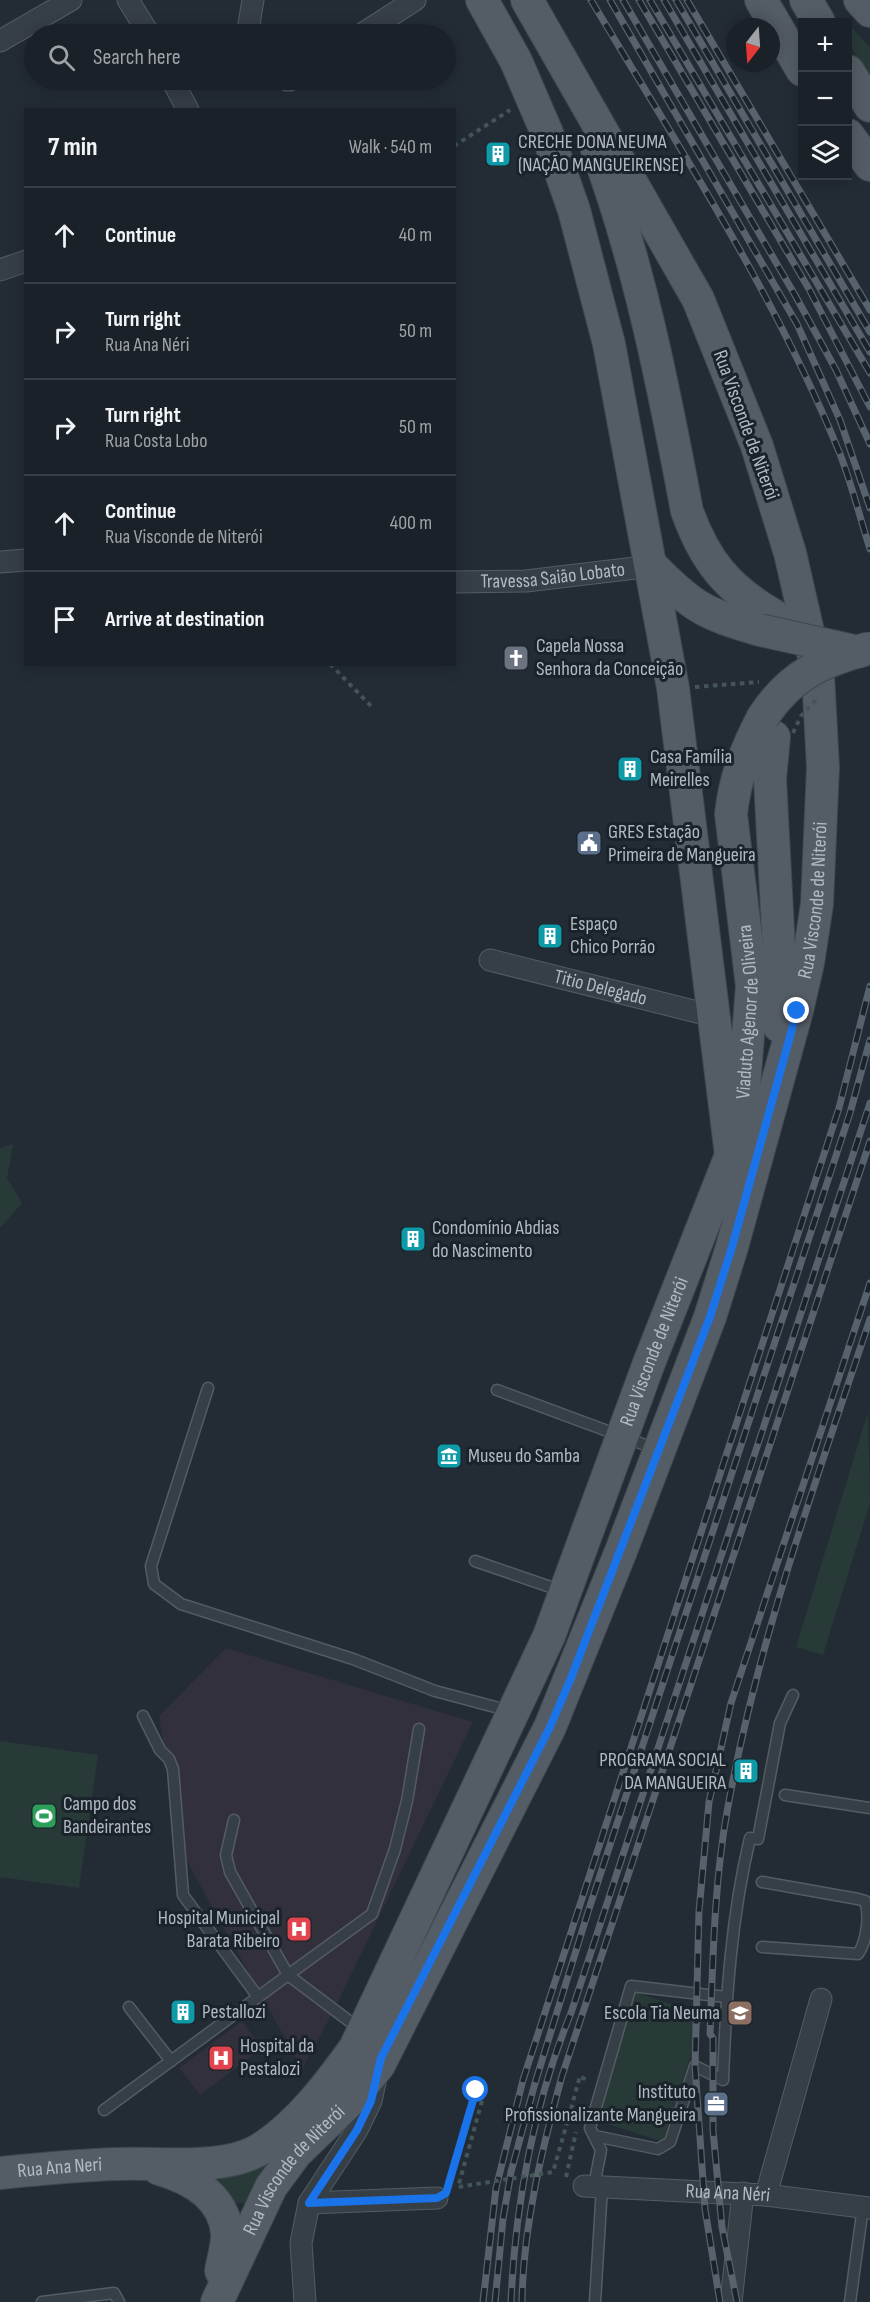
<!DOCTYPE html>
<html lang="en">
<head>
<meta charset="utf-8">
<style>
  body { margin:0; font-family:"Sofia Sans Condensed",sans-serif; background:#232930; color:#f1f3f6 }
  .controls { position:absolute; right:18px; top:18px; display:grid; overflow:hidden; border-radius:0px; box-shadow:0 3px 15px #0003 }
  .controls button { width:54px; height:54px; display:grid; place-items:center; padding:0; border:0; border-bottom:2px solid #383e45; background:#1a2128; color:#f1f3f6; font:30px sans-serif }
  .compass { position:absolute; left:726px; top:18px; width:54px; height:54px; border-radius:50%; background:#1a2128; box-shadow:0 3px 15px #0003; rotate:197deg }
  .stop { position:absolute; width:18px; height:18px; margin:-14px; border:4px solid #1a73e8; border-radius:50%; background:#fff }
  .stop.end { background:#1a73e8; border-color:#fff; box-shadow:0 2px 6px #0008 }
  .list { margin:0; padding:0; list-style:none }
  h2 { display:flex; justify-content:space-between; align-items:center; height:78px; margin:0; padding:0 24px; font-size:26px }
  h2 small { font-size:20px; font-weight:400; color:#9fa3a8 }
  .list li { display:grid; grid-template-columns:39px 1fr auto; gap:18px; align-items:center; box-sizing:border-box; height:96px; padding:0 24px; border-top:2px solid #383e45 }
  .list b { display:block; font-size:22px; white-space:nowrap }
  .list p { margin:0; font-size:20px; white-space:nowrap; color:#9fa3a8 }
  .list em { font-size:20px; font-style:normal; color:#9fa3a8 }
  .icon { flex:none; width:33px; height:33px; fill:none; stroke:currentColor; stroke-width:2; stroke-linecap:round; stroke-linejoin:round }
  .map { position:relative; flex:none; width:870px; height:2302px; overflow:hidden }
  .search { position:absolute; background:#1a2128; box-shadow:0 3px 15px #0003; left:24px; top:24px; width:432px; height:66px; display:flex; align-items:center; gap:15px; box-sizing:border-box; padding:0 21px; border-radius:33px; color:#9fa3a8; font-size:22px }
  .panel { position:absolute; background:#1a2128; box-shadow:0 3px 15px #0003; left:24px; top:108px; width:432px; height:558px; border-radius:0px }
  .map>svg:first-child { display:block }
  .medical { fill:#31303b }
  .green { fill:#283a38 }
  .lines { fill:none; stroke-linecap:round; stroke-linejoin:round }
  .service-casing { stroke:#545c63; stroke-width:13 }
  .minor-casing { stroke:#545c63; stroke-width:23 }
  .primary-casing { stroke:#3f474f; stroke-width:34 }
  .path { stroke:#445556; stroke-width:4; stroke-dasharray:4.5 4.5; stroke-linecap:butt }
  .service { stroke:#363e46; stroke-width:10 }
  .minor { stroke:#363e46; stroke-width:21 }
  .primary { stroke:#545d66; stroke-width:32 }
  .rail-casing { stroke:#58626c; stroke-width:7 }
  .rail { stroke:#1b232a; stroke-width:4.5; stroke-dasharray:14; stroke-linecap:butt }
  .primary-bridge-casing { stroke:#3f474f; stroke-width:34; stroke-linecap:butt }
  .path-bridge { stroke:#445556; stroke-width:4; stroke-dasharray:4.5 4.5; stroke-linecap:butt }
  .primary-bridge { stroke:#545d66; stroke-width:32 }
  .route { stroke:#1a73e8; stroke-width:8 }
  .labels { text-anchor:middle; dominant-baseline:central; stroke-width:6; stroke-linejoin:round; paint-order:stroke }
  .poi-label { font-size:20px; fill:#b1b9c2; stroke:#1b232a; text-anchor:start }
  .street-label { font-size:20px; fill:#b1b9c2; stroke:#1b232a }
</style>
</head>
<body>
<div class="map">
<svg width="870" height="2302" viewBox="0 0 870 2302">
  <rect width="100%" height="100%" fill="#232c35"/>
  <g class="medical">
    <path d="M 226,1648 L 473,1722 L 334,2010 L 302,2069 L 180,1849 L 159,1716 Z"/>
    <path d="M 242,2021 L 262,2048 L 200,2095 L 179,2068 Z"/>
  </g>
  <g class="green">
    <path d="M 848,23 L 870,48 L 870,79 L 848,42 Z"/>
    <path d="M 13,1144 L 7,1178 L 22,1203 L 0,1228 L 0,1148 Z"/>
    <path d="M 868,1412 L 870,1503 L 823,1655 L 796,1647 Z"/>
    <path d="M 0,1741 L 98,1755 L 79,1888 L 0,1877 Z"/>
    <path d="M 631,1991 L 704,2015 L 663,2142 L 590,2118 Z"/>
    <path d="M 275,2159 L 251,2204 L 233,2203 L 230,2196 L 213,2181 L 239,2175 Z"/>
  </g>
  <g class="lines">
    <g class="service-casing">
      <g id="service">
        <path d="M 208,1388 L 151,1566 L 154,1584 L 181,1604 L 353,1659 L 435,1691 L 510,1711"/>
        <path d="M 497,1390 L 656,1449"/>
        <path d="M 475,1561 L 562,1591"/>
        <path d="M 143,1716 L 160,1750 L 169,1759 L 173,1769 L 183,1895 L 258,1997"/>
        <path d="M 785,1795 L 870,1808"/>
        <path d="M 762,1947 L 858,1954 C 867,1941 870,1915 865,1901 L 858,1899 L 762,1882"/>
        <path d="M 129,2007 L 171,2061"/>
        <path d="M 361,2030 L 288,1975 L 372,1914 L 395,1849 L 407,1801 L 419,1729"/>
        <path d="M 104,2110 L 288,1975 L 230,1872 L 226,1855 L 234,1820"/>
        <path d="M 595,2136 L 658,2149 L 670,2142 L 695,2066 L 723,2080 C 726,1998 731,1918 750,1838 L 758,1839 L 780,1723 L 793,1695"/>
        <path d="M 594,2186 L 601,2150 L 590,2128 L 631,1986 L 726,1997"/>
        <path d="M 42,2302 L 114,2293 L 119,2302"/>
        <path d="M 595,2302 L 602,2187"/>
        <path d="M 850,2302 L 863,2207"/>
      </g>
    </g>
    <g class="minor-casing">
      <g id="minor">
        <path d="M 128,0 L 149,34"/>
        <path d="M 253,0 L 249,24 L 254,34"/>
        <path d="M 362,34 L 415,0"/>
        <path d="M 0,41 L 71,0"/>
        <path d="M 172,80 L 188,110"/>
        <path d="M 287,80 L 290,80"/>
        <path d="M 0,270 L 26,261"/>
        <path d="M 0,562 L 26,560"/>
        <path id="s1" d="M 454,582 L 526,581 L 652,566"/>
        <path id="s2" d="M 490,960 L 713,1016"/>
        <path id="s3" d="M 584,2186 L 766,2195 L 870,2208"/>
        <path d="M 766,2195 L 821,1999"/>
        <path d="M 309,2203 L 437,2198"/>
        <path d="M 305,2302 L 301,2243 L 309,2203 L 357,2130 L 371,2101 L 377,2073"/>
        <path d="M 731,2302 L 743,2193"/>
      </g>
    </g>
    <g class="primary-casing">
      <g id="primary">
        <path d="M 761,0 L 802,70"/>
        <path d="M 806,0 L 819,22"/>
        <path d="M 860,0 L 870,11"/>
        <path d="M 848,71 L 870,106"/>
        <path d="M 848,135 L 870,165"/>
        <path d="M 597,150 C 640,267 664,389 687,511 C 705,561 727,588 773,615"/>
        <path d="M 652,566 C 692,607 705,614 760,630"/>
        <path d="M 774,737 L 770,779 L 781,987 L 779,1026"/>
        <path id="s4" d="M 737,1128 L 743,1099 L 752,986 L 731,814 C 735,778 746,749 763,717"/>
        <path d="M 159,2169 C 190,2178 224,2196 227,2233 C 228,2244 223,2259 221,2271"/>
        <path id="s5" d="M 0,2173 C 39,2169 79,2165 118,2164 C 161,2162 225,2172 262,2148 C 300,2123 329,2084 355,2048 L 549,1636 L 649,1363 L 731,1155 L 673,688 L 609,344 L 574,210 L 547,133 L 516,61 L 482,0"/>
        <path id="s6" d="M 217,2302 L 271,2187 L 296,2153 L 351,2100 L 379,2065 L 550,1727 L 621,1551 L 710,1317 L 732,1247 L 797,1011 L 808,963 L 817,904 L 823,767 L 818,675 L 790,553 L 757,446 L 698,299 L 527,0"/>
      </g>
    </g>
    <g class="path">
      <path d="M 454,146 L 510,110"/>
      <path d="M 330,664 L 373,708"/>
      <path d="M 695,687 L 759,682"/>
      <path d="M 571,2109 L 580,2076 L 588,2081"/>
      <path d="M 566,2177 L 576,2132"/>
      <path d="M 448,2185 L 476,2090 L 484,2091 L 482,2101"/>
    </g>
    <use href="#service" class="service"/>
    <use href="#minor" class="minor"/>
    <use href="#primary" class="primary"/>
    <g class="rail-casing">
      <g id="rail">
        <path d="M 591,0 C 679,148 775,294 840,454 C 852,485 860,518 870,549"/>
        <path d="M 610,0 L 797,324 L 840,420 L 870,508"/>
        <path d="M 623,0 L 795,295 L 836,370 L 870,444"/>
        <path d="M 639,0 L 809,289 L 870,407"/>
        <path d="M 650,0 L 870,373"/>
        <path d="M 664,0 L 870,352"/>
        <path d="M 676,0 L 870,332"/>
        <path d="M 687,0 L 870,310"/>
        <path d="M 483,2302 L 496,2188 L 523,2080 L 839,1108 L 870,986"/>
        <path d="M 495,2302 L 503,2219 L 511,2172 L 535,2083 L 588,1912 L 850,1113 L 870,1040"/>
        <path d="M 511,2302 C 515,2205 534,2103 571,2013 L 870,1103"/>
        <path d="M 522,2302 C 523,2226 542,2149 562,2076 L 870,1141"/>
        <path d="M 720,2302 L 705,2209 L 695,2066 L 699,1911 L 709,1802 L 731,1703 L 870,1283"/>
        <path d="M 737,2302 L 722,2227 L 713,2130 L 713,2038 L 710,2034 C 713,1961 714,1884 727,1812 C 757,1643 816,1481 870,1319"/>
      </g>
    </g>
    <use href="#rail" class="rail"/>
    <g class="primary-bridge-casing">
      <g id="primary-bridge">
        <path d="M 760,630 L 859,652"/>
        <path d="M 763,717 C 791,674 823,661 870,648"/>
      </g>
    </g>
    <g class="path-bridge">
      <path d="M 793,733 L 801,716 L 818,698"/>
      <path d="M 482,2101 L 458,2187 L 553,2172 L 571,2109"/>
    </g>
    <use href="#primary-bridge" class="primary-bridge"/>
  </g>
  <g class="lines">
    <path class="route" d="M 476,2090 L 446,2193 L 437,2198 L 309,2203 L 357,2130 L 371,2101 L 381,2058 L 550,1727 L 571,1678 L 710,1317 L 732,1247 L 797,1011"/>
  </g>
  <defs>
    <g id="building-square" transform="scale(1.35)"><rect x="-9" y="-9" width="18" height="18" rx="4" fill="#0f9aa8" stroke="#1b232a"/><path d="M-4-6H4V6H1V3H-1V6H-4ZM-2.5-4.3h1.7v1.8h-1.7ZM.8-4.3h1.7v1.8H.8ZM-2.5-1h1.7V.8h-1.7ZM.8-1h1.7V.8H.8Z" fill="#fff"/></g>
    <g id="church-square" transform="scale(1.35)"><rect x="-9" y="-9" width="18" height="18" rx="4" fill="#6b7280" stroke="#1b232a"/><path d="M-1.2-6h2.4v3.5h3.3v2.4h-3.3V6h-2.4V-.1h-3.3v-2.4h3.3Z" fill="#fff"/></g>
    <g id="civic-square" transform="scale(1.35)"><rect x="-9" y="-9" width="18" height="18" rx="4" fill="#5c6f8a" stroke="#1b232a"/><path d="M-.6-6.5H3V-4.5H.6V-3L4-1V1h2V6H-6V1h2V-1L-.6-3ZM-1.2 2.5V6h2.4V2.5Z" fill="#fff"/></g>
    <g id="museum-square" transform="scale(1.35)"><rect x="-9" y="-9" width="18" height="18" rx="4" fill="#0f9aa8" stroke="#1b232a"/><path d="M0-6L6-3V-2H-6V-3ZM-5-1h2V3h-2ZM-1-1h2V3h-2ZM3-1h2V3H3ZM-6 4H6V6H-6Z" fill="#fff"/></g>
    <g id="stadium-square" transform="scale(1.35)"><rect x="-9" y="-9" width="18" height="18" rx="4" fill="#2e9e5b" stroke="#1b232a"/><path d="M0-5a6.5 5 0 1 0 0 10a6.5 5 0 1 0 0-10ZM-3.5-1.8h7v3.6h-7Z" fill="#fff"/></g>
    <g id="hospital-square" transform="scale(1.35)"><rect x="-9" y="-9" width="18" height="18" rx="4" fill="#e0444e" stroke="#1b232a"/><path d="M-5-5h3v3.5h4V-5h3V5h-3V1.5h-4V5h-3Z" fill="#fff"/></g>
    <g id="school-square" transform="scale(1.35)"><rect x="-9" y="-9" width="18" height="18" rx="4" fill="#8d6e63" stroke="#1b232a"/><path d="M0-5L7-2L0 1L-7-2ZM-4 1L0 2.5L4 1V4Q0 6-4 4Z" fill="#fff"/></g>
    <g id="office-square" transform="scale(1.35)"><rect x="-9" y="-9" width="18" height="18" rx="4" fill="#5c6f8a" stroke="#1b232a"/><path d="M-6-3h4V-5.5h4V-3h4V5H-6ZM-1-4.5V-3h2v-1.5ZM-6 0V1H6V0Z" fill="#fff"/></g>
  </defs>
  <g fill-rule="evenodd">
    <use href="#building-square" x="498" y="154"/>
    <use href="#church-square" x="516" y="658"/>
    <use href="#building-square" x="630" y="769"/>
    <use href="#civic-square" x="589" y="843"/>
    <use href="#building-square" x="550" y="936"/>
    <use href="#building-square" x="413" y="1239"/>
    <use href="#museum-square" x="449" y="1456"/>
    <use href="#building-square" x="746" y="1771"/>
    <use href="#stadium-square" x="44" y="1816"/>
    <use href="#hospital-square" x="299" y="1929"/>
    <use href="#building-square" x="183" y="2012"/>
    <use href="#school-square" x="740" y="2013"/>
    <use href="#hospital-square" x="221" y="2058"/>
    <use href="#office-square" x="716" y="2104"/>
  </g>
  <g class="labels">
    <g class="poi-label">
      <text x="518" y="142">CRECHE DONA NEUMA<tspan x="518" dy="23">(NAÇÃO MANGUEIRENSE)</tspan></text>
      <text x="536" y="646">Capela Nossa<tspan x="536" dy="23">Senhora da Conceição</tspan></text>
      <text x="650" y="757">Casa Família<tspan x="650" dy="23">Meirelles</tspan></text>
      <text x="608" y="832">GRES Estação<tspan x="608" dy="23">Primeira de Mangueira</tspan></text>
      <text x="570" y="924">Espaço<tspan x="570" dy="23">Chico Porrão</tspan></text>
      <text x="432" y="1228">Condomínio Abdias<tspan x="432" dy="23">do Nascimento</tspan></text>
      <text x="468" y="1456">Museu do Samba</text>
      <text x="726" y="1760" text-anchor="end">PROGRAMA SOCIAL<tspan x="726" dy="23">DA MANGUEIRA</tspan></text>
      <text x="63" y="1804">Campo dos<tspan x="63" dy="23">Bandeirantes</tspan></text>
      <text x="280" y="1918" text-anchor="end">Hospital Municipal<tspan x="280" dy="23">Barata Ribeiro</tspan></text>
      <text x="202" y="2012">Pestallozi</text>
      <text x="720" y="2013" text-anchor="end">Escola Tia Neuma</text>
      <text x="240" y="2046">Hospital da<tspan x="240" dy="23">Pestalozi</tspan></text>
      <text x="696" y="2092" text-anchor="end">Instituto<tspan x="696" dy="23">Profissionalizante Mangueira</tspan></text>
    </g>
    <g class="street-label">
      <text transform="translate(746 425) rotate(70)">Rua Visconde de Niterói</text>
      <text stroke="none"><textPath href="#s1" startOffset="99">Travessa Saião Lobato</textPath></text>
      <text stroke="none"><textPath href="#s6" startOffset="1540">Rua Visconde de Niterói</textPath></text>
      <text stroke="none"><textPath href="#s2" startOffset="114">Titio Delegado</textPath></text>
      <text stroke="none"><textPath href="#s4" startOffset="117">Viaduto Agenor de Oliveira</textPath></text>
      <text stroke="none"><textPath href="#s5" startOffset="1161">Rua Visconde de Niterói</textPath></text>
      <text stroke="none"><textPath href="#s5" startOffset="60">Rua Ana Neri</textPath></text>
      <text stroke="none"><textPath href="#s6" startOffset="154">Rua Visconde de Niterói</textPath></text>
      <text stroke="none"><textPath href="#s3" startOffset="144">Rua Ana Néri</textPath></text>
    </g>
  </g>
</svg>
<div class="controls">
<button>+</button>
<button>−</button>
<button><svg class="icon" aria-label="layers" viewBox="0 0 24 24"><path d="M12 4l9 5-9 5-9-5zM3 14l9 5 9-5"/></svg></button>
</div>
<svg class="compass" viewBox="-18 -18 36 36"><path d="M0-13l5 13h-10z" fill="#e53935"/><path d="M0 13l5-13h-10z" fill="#9fa3a8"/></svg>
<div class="stop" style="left:476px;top:2090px"></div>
<div class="stop end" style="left:797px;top:1011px"></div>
<div class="search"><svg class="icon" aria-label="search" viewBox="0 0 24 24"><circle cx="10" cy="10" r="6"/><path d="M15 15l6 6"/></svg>Search here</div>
<section class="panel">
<h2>7 min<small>Walk · 540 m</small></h2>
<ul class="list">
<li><svg class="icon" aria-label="ahead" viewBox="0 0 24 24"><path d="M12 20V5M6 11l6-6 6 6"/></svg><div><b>Continue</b></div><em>40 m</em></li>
<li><svg class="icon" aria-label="right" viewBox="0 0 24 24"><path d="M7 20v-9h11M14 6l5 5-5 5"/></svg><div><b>Turn right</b><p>Rua Ana Néri</p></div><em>50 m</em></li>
<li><svg class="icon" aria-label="right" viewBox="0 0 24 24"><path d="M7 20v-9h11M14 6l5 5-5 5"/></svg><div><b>Turn right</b><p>Rua Costa Lobo</p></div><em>50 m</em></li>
<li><svg class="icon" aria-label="ahead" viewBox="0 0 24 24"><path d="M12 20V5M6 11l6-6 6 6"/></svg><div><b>Continue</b><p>Rua Visconde de Niterói</p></div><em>400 m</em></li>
<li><svg class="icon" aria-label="arrive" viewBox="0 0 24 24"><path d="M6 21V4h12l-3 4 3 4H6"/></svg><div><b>Arrive at destination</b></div></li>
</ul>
</section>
</div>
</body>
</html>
